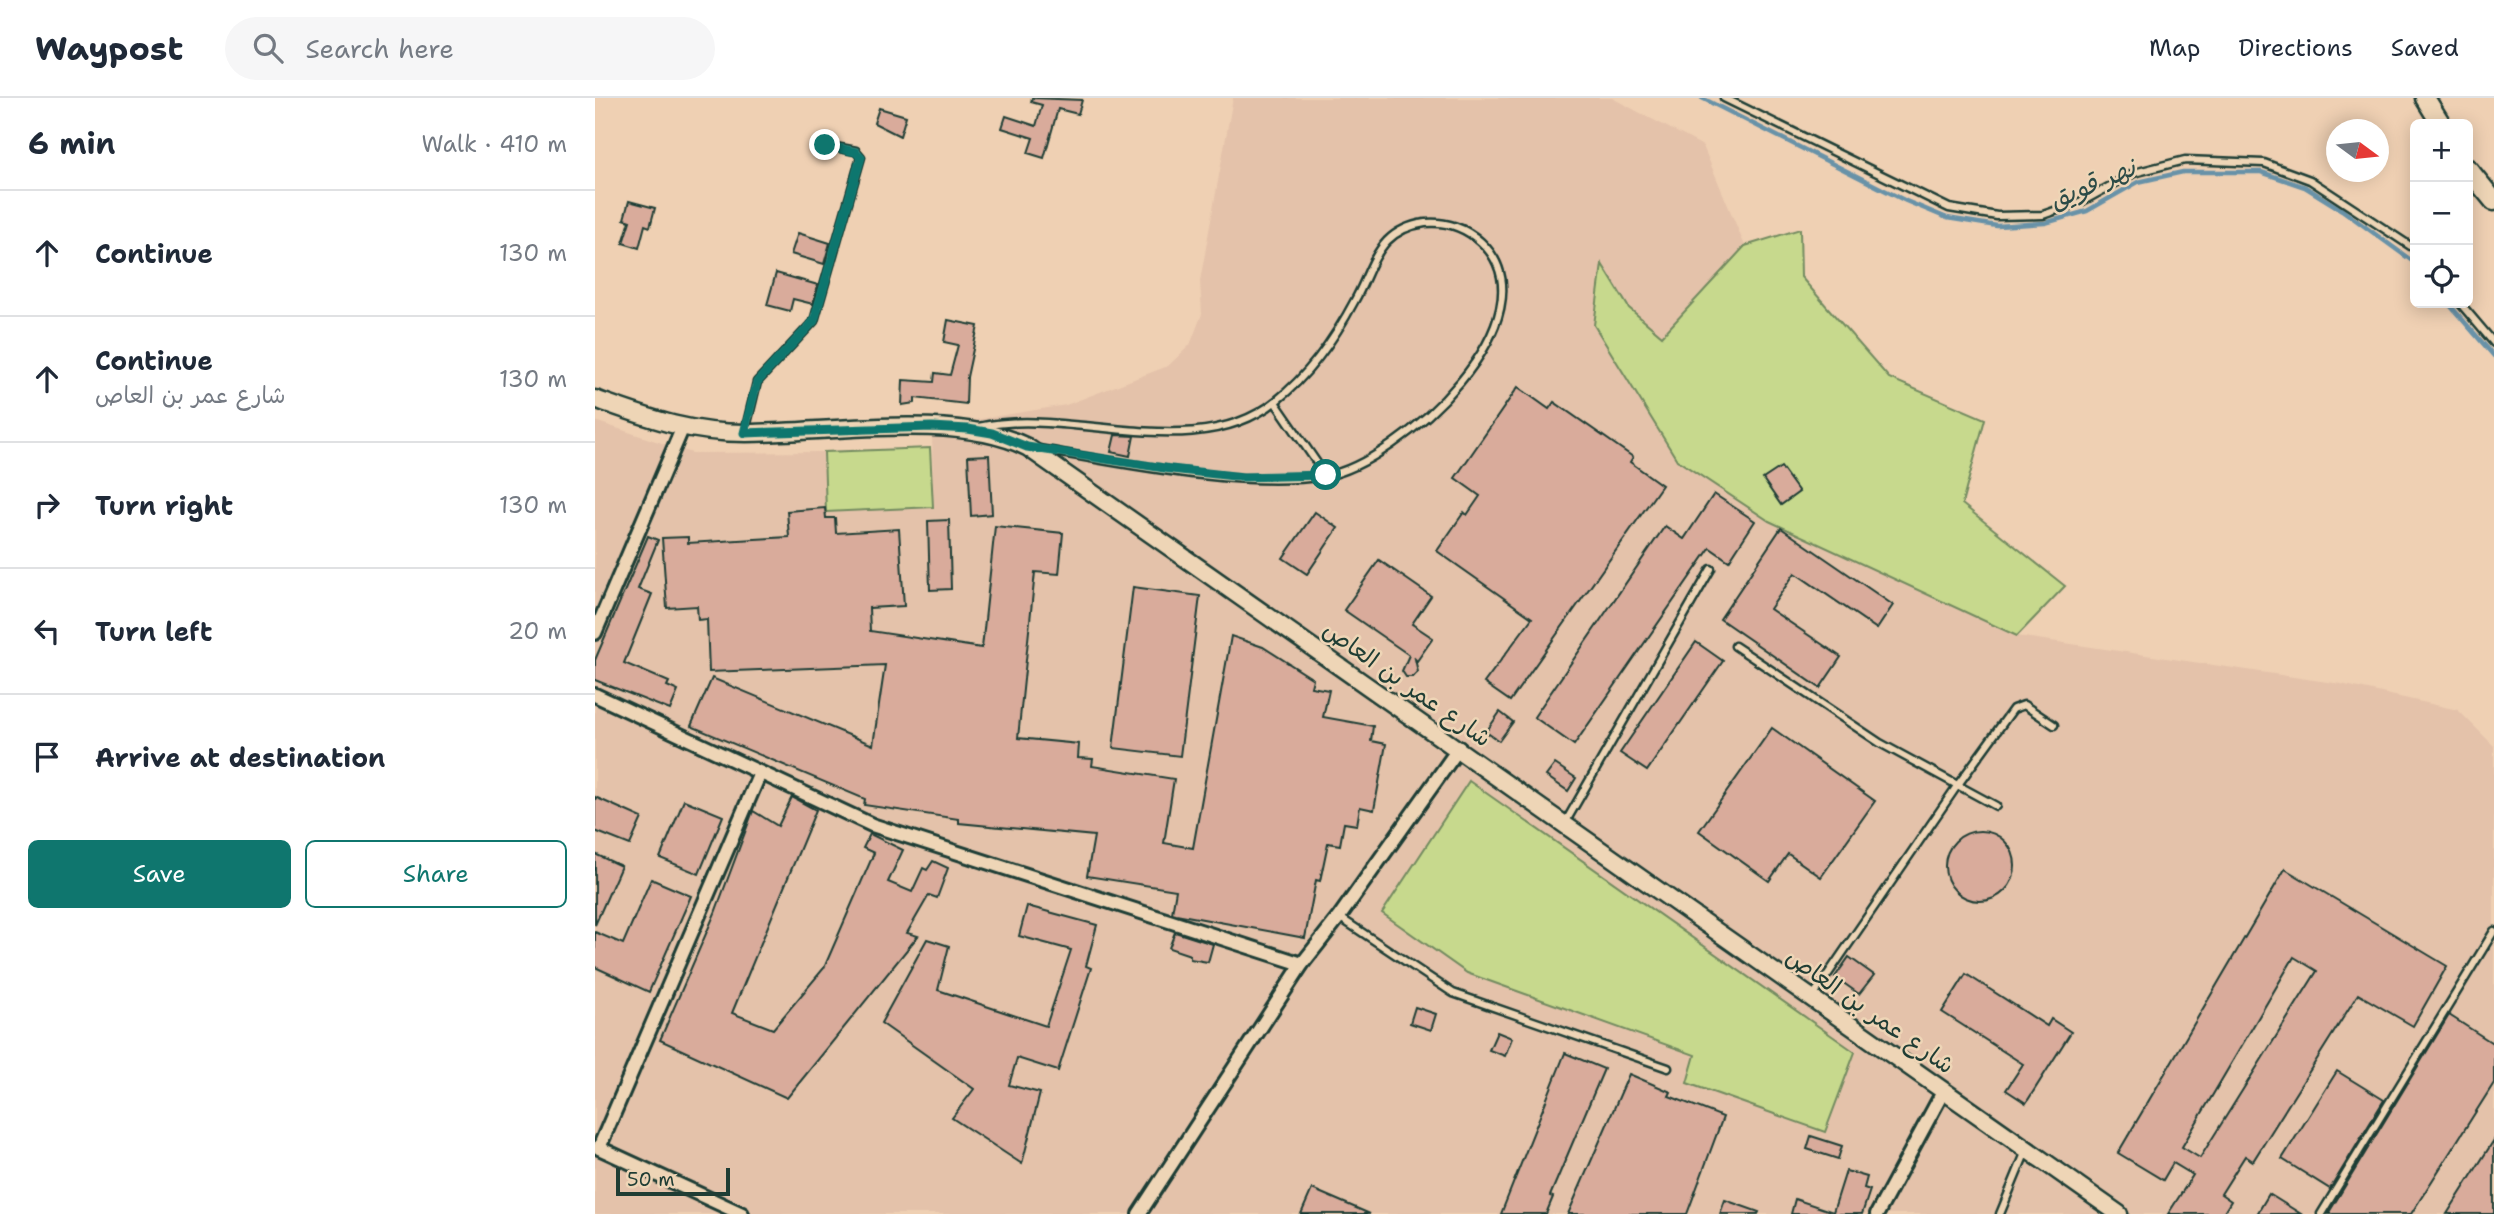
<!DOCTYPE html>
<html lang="en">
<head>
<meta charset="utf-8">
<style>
  body { margin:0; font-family:"Shantell Sans","Playpen Sans Arabic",sans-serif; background:#f6f6f7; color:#1f2937 }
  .controls { position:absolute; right:21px; top:21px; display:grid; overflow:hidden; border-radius:10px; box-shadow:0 4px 18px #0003 }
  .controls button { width:63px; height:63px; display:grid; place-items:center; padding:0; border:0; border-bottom:2px solid #e0e1e3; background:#fff; color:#1f2937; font:35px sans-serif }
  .compass { position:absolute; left:1731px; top:21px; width:63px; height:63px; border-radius:50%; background:#fff; box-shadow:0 4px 18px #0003; rotate:105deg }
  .scale { position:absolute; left:21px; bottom:18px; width:114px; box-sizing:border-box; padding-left:7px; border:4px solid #1f3d34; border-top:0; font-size:19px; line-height:24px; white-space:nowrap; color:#1f3d34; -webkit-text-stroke:5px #eed5b6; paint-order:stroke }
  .stop { position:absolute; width:21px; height:21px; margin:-16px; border:5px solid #0f766e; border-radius:50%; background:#fff }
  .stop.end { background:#0f766e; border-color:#fff; box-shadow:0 2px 7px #0008 }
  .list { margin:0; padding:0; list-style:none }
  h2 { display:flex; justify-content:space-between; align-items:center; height:91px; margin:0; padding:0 28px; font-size:30px }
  h2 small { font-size:23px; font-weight:400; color:#747a83 }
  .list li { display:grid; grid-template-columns:46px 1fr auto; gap:21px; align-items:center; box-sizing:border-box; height:126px; padding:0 28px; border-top:2px solid #e0e1e3 }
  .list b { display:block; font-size:26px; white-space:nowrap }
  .list p { margin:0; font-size:23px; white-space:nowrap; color:#747a83 }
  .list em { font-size:23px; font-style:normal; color:#747a83 }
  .actions { display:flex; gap:14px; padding:21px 28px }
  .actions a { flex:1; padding:16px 0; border:2px solid #0f766e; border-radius:10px; text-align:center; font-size:24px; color:#0f766e }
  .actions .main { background:#0f766e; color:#fff }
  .icon { flex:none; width:38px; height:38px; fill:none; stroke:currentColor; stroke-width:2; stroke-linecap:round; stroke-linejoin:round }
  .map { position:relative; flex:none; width:1899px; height:1116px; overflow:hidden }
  header { display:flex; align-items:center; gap:42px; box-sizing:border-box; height:98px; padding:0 35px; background:#fff; border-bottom:2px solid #e0e1e3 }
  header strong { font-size:33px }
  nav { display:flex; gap:38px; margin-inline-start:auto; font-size:24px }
  .search { width:490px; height:63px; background:#f6f6f7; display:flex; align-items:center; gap:18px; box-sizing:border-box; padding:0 24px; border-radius:38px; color:#747a83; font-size:26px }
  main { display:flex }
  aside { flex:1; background:#fff }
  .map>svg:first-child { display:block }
  .built { fill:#e4c2aa }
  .green { fill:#c7d98d; stroke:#738b60; stroke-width:2 }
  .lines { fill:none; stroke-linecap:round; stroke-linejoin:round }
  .stream { stroke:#6892a8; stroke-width:4.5 }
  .building { fill:#d9ab9b; stroke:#1f3d34; stroke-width:2; fill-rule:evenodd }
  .service-casing { stroke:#1f3d34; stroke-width:11 }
  .minor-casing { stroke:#1f3d34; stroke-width:18 }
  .tertiary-casing { stroke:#1f3d34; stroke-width:21 }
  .secondary-casing { stroke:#1f3d34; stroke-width:23 }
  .service { stroke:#eed5b6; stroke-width:6 }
  .minor { stroke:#eed5b6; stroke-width:12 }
  .tertiary { stroke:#eed5b6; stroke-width:16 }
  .secondary { stroke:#eed5b6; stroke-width:18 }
  .route { stroke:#0f766e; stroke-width:9 }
  .labels { text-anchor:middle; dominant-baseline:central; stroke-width:5; stroke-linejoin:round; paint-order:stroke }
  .street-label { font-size:24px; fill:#1f3d34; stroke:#eed5b6 }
  .water-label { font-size:26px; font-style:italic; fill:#2b4b47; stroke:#eed5b6 }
</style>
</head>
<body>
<header>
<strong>Waypost</strong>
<div class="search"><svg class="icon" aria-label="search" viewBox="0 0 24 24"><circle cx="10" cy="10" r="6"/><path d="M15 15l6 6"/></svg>Search here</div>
<nav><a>Map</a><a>Directions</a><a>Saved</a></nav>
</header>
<main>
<aside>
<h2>6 min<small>Walk · 410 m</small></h2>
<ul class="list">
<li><svg class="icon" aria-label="ahead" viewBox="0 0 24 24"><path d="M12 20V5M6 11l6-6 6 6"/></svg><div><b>Continue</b></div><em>130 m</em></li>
<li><svg class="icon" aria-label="ahead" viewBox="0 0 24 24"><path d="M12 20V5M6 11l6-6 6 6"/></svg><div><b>Continue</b><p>شارع عمر بن العاص</p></div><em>130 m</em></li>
<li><svg class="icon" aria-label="right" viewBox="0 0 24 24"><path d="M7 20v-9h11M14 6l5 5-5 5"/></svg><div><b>Turn right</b></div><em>130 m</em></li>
<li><svg class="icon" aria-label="left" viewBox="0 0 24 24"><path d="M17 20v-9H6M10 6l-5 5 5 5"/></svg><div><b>Turn left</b></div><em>20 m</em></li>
<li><svg class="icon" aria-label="arrive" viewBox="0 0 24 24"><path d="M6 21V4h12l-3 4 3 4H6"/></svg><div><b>Arrive at destination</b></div></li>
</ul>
<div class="actions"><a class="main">Save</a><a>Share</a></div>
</aside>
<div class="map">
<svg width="1899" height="1116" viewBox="0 0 1899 1116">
  <rect width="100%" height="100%" fill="#efd0b3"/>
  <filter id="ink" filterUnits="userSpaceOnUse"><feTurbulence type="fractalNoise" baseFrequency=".0143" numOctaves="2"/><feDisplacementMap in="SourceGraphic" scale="14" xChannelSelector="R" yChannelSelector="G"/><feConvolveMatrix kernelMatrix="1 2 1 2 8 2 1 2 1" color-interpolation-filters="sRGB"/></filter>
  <g filter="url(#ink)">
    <path class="built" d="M 638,0 L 1017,0 L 1108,48 L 1150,148 L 1067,239 L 1034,210 L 1008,168 L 999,227 L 1422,538 L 1746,586 L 1863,612 L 1899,648 L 1899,1116 L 0,1116 L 0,323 L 97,355 L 229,354 L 231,413 L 338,409 L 337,329 L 471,307 L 573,268 L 595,247 L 607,216 L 605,183 Z"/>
    <g class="green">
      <path d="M 1205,131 L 1206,179 L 1294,280 L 1390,321 L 1367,406 L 1470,488 L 1422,538 L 1174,423 L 1082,362 L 999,227 L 1007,166 L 1034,210 L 1067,238 L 1150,148 Z"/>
      <path d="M 335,350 L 338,409 L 231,414 L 229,354 Z"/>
      <path d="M 874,683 L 1260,954 L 1230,1034 L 1092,985 L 1100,957 L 872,875 L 787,815 Z"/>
    </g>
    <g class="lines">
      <g class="stream">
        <path d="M 1107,0 L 1311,103 L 1352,120 L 1402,128 L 1450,125 L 1492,113 L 1543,84 L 1588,74 L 1666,74 L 1710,89 L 1747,112 L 1820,165"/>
        <path d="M 1853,205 L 1899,258"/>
      </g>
    </g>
    <g class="building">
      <path d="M 437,0 L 487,2 L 483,16 L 463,11 L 449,60 L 433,55 L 438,40 L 407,30 L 411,18 L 441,28 L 447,7 L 436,4 Z"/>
      <path d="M 284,10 L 311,18 L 305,38 L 279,25 Z"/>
      <path d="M 34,103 L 60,110 L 55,129 L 50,127 L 44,150 L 28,145 L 35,123 L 29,121 Z"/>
      <path d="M 203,135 L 235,145 L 229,166 L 196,156 Z"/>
      <path d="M 181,175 L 223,187 L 218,206 L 198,201 L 195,213 L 172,207 Z"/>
      <path d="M 353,222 L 383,228 L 372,279 L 371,306 L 320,300 L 320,305 L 307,307 L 308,282 L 339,284 L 340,275 L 355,277 L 363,247 L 349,244 Z"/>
      <path d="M 923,289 L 954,311 L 959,304 L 1038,359 L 1035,364 L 1067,387 L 915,603 L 889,585 L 937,520 L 842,453 L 869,414 L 872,417 L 885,398 L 860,380 Z"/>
      <path d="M 520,337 L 539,338 L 535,358 L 516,354 Z"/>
      <path d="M 394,357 L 397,416 L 376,418 L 373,358 Z"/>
      <path d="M 1186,369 L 1204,394 L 1186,407 L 1168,381 Z"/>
      <path d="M 1119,396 L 1160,423 L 1134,463 L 1115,450 L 979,647 L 939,619 L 1070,428 L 1089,441 Z"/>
      <path d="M 230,410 L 231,420 L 240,420 L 241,435 L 304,431 L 309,508 L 274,510 L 275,533 L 387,550 L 400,428 L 468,435 L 464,476 L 440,474 L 423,640 L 484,646 L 483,660 L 498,661 L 497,668 L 579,681 L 569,745 L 598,750 L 636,538 L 668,549 L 718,581 L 716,589 L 734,592 L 728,619 L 778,628 L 776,643 L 791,646 L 779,712 L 765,709 L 762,727 L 749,725 L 745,747 L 733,745 L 725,783 L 721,782 L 710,840 L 581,816 L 577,815 L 581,792 L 492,778 L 499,738 L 364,725 L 364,721 L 269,707 L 270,701 L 96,628 L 117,580 L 278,647 L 290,567 L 114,574 L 112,521 L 103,522 L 102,508 L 72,510 L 67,440 L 93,439 L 93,445 L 194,439 L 192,413 Z"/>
      <path d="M 720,414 L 743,430 L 712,476 L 688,460 Z"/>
      <path d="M 354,422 L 356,491 L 335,492 L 333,423 Z"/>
      <path d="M 1186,430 L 1298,507 L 1282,531 L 1200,475 L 1175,511 L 1246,559 L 1225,590 L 1125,521 Z"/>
      <path d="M 53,438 L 63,442 L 43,491 L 57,496 L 29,565 L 74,584 L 72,588 L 83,593 L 75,612 L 0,582 L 0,562 Z"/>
      <path d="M 784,462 L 836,498 L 817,526 L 838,540 L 822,563 L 820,561 L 823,574 L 818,579 L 811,579 L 807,573 L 814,557 L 749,512 Z"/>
      <path d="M 538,489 L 605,498 L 585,658 L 518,650 Z"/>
      <path d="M 1101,544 L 1128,563 L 1052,673 L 1025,655 Z"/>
      <path d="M 905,614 L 918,624 L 904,643 L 891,634 Z"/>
      <path d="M 1177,630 L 1280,703 L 1226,779 L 1193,756 L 1174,783 L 1104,733 Z"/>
      <path d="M 960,666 L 981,680 L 973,693 L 951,678 Z"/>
      <path d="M 0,699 L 47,720 L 35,747 L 0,733 Z"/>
      <path d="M 197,699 L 221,712 L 137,915 L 178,931 L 229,870 L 279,755 L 268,750 L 275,736 L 308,752 L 293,784 L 317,794 L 328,770 L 332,772 L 338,763 L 353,770 L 342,800 L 334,797 L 312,835 L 323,838 L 192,1000 L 65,942 L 120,815 L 158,713 L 183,728 Z"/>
      <path d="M 89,702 L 128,718 L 104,776 L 65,760 Z"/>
      <circle cx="1385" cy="768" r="35"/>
      <path d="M 0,756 L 26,768 L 0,827 Z"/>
      <path d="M 1690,771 L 1852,868 L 1818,928 L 1763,896 L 1658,1063 L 1650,1058 L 1626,1096 L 1636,1103 L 1628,1116 L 1573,1116 L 1598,1077 L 1578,1065 L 1568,1082 L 1523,1055 ZM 1699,859 L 1722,873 L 1605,1060 L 1587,1049 Z"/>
      <path d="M 56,781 L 96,798 L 54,894 L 0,869 L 0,834 L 28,846 Z"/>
      <path d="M 432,808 L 502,827 L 491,868 L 496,870 L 463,973 L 422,960 L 414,987 L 445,995 L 427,1066 L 357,1020 L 379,991 L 286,925 L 332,841 L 354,848 L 343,892 L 451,928 L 476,852 L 424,838 Z"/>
      <path d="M 580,834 L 618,846 L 613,864 L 595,861 L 595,857 L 574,850 Z"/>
      <path d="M 1254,859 L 1279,877 L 1264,896 L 1240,879 Z"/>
      <path d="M 1371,876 L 1452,928 L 1456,921 L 1476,934 L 1431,1005 L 1411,992 L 1428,966 L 1347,914 Z"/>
      <path d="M 820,909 L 841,916 L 836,932 L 815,925 Z"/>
      <path d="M 1854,917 L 1899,946 L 1899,985 L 1816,1116 L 1733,1116 Z"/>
      <path d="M 902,934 L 917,940 L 910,958 L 894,952 Z"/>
      <path d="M 970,955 L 1009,971 L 955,1098 L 958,1099 L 951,1116 L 906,1116 Z"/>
      <path d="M 1742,973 L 1789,1002 L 1735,1091 L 1687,1061 Z"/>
      <path d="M 1034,976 L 1076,994 L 1074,998 L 1128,1019 L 1092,1116 L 973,1116 Z"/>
      <path d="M 1216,1038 L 1247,1048 L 1243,1061 L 1212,1051 Z"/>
      <path d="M 1899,1042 L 1899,1116 L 1852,1116 Z"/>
      <path d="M 1251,1073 L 1272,1079 L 1269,1090 L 1275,1092 L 1267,1116 L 1196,1116 L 1200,1101 L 1238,1114 Z"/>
      <path d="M 717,1091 L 775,1116 L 706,1116 Z"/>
      <path d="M 1674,1096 L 1706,1116 L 1662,1116 Z"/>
      <path d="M 1130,1102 L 1164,1114 L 1163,1116 L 1125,1116 Z"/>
    </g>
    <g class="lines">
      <g class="service-casing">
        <g id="service">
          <path d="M 1129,0 L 1354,110 L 1402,118 L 1448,117 L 1488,103 L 1539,75 L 1590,62 L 1669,65 L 1715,82 L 1820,151"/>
          <path d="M 1865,205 L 1899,245"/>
          <path d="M 680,304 L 731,378"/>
          <path d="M 383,329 C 476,308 600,368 681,303 C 714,277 741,238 760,202 C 771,183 777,159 792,143 C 802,133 816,127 830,125 C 851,123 871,130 886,144 C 965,218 803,366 730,378 C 648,391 527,365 444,351"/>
          <path d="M 150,334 L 162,284 L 219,223 L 266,59 L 261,53 L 230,47"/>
          <path d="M 1140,548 L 1285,645 L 1401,708"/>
          <path d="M 970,725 L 1116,471"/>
          <path d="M 744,819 L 858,895 L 1073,970"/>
          <path d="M 1218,898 L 1362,688 L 1418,611 L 1429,607 L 1459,627"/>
          <path d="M 1405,1116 L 1431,1053"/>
          <path d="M 1726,1116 L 1899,833"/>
        </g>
      </g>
      <g class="minor-casing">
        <g id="minor">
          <path d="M 0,535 L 87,331"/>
          <path d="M 0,597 L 277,727 L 707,866"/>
          <path d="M 147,1116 L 4,1050 L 165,675"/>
          <path d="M 544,1116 L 707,866 L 744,819 L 864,650"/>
          <path d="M 1282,1116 L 1349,992"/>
        </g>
      </g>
      <g class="tertiary-casing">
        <path id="tertiary" d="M 0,301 C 54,320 92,335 151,335 C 233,335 359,313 432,349 L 1524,1116"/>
      </g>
      <g class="secondary-casing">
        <g id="secondary">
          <path d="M 1830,0 L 1846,26"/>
          <path d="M 1873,71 L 1899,103"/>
        </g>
      </g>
      <use href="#service" class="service"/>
      <use href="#minor" class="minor"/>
      <use href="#tertiary" class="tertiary"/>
      <use href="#secondary" class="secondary"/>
    </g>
  </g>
  <g class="lines" filter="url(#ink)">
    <path class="route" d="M 230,47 L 261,54 L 266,59 L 219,223 L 162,284 L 149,335 L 337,329 L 373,331 L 397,335 L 432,349 L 576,371 L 648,379 L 731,377"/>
  </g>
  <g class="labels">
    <g class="street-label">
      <text transform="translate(812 586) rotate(35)">شارع عمر بن العاص</text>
      <text transform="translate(1275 913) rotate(35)">شارع عمر بن العاص</text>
    </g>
    <g class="water-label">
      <text transform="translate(1497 85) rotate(-23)">نهر قويق</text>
    </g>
  </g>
</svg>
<div class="controls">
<button>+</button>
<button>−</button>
<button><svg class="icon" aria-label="locate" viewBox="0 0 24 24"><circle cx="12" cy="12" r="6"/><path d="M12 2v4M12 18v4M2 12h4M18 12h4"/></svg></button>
</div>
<svg class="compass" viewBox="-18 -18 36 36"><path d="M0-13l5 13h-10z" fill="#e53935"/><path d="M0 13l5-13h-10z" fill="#747a83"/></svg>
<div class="scale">50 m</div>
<div class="stop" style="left:731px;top:377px"></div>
<div class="stop end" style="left:230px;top:47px"></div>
</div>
</main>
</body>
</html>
